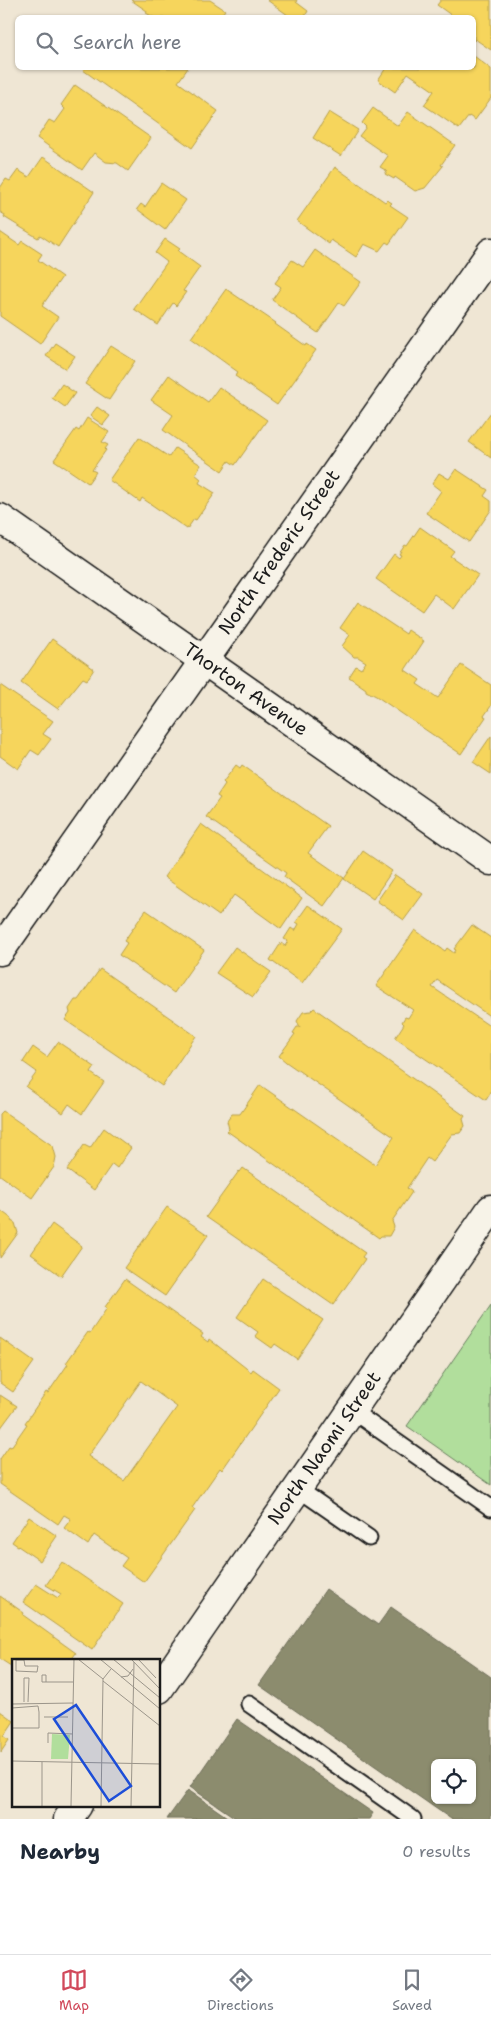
<!DOCTYPE html>
<html lang="en">
<head>
<meta charset="utf-8">
<style>
  body { margin:0; font-family:"Shantell Sans",sans-serif; background:#f6f6f7; color:#1f2937 }
  .controls { position:absolute; right:15px; bottom:15px; display:grid; overflow:hidden; border-radius:8px; box-shadow:0 1px 4px #0004 }
  .controls button { width:45px; height:45px; display:grid; place-items:center; padding:0; border:0; border-bottom:1px solid #e0e1e3; background:#fff; color:#1f2937; font:25px sans-serif }
  .list { margin:0; padding:0; list-style:none }
  h2 { display:flex; justify-content:space-between; align-items:center; height:65px; margin:0; padding:0 20px; font-size:21px }
  h2 small { font-size:16px; font-weight:400; color:#747a83 }
  .icon { flex:none; width:28px; height:28px; fill:none; stroke:currentColor; stroke-width:2; stroke-linecap:round; stroke-linejoin:round }
  .map { position:relative; flex:none; width:491px; height:1819px; overflow:hidden }
  .search { position:absolute; background:#fff; box-shadow:0 1px 4px #0004; left:15px; right:15px; top:15px; height:55px; display:flex; align-items:center; gap:12px; box-sizing:border-box; padding:0 18px; border-radius:8px; color:#747a83; font-size:19px }
  .sheet { height:135px; background:#fff }
  nav { display:flex; justify-content:space-around; align-items:center; box-sizing:border-box; height:70px; border-top:1px solid #e0e1e3; background:#fff; font-size:14px; color:#747a83 }
  nav a { display:grid; justify-items:center; gap:2px }
  nav .on { color:#d1495b }
  .map>svg:first-child { display:block }
  .green { fill:#b1de9c; stroke:#667d5c }
  .homes { fill:#f6d55c; stroke:#b59e49; fill-rule:evenodd }
  .industry { fill:#8c8c6e; stroke:#6a6a55; fill-rule:evenodd }
  .lines { fill:none; stroke-linecap:round; stroke-linejoin:round }
  .service-casing { stroke:#1c1c1c; stroke-width:19 }
  .minor-casing { stroke:#1c1c1c; stroke-width:31 }
  .tertiary-casing { stroke:#1c1c1c; stroke-width:31 }
  .service { stroke:#f7f3e8; stroke-width:15 }
  .minor { stroke:#f7f3e8; stroke-width:28 }
  .tertiary { stroke:#f7f3e8; stroke-width:28 }
  .labels { text-anchor:middle; dominant-baseline:central; stroke-width:5; stroke-linejoin:round; paint-order:stroke }
  .street-label { font-size:19px; fill:#1c1c1c; stroke:#f7f3e8 }
  .inset-road { fill:none; stroke:#9b958a; stroke-width:1 }
  .view { fill:#1d4ed8; fill-opacity:0.15; stroke:#1d4ed8; stroke-width:2.5 }
  .inset-edge { fill:none; stroke:#1c1c1c; stroke-width:2.5 }
</style>
</head>
<body>
<div class="map">
<svg width="491" height="1819" viewBox="0 0 491 1819">
  <rect width="100%" height="100%" fill="#efe6d4"/>
  <filter id="ink" filterUnits="userSpaceOnUse"><feTurbulence type="fractalNoise" baseFrequency=".02" numOctaves="2"/><feDisplacementMap in="SourceGraphic" scale="10" xChannelSelector="R" yChannelSelector="G"/><feConvolveMatrix kernelMatrix="1 2 1 2 8 2 1 2 1" color-interpolation-filters="sRGB"/></filter>
  <g filter="url(#ink)">
    <path class="green" d="M 491,1305 L 491,1485 L 407,1426 Z"/>
    <g class="homes">
      <path d="M 131,0 L 210,0 L 225,10 L 219,18 L 155,18 L 146,13 L 147,11 Z"/>
      <path d="M 267,0 L 297,0 L 296,2 L 308,11 L 304,18 L 292,18 Z"/>
      <path d="M 441,0 L 491,0 L 491,50 L 475,39 L 474,41 L 474,18 L 455,18 L 437,5 Z"/>
      <path d="M 474,56 L 491,69 L 491,98 L 475,120 L 469,116 L 459,129 L 424,105 L 434,91 L 408,73 L 395,92 L 378,80 L 386,68 L 474,68 Z"/>
      <path d="M 85,68 L 188,68 L 178,82 L 218,111 L 192,148 L 83,70 Z"/>
      <path d="M 75,85 L 151,138 L 128,171 L 117,163 L 106,162 L 94,153 L 82,170 L 37,138 L 49,120 L 55,123 L 65,109 L 61,105 Z"/>
      <path d="M 373,108 L 398,126 L 408,112 L 455,145 L 441,165 L 443,166 L 425,188 L 415,191 L 395,177 L 394,179 L 385,174 L 387,171 L 380,167 L 388,156 L 359,136 L 366,127 L 362,123 Z"/>
      <path d="M 329,112 L 358,130 L 341,156 L 313,138 Z"/>
      <path d="M 43,157 L 94,192 L 58,247 L 40,235 L 38,238 L 4,217 L 5,215 L 0,212 L 0,188 L 6,179 L 10,181 L 18,170 L 29,177 Z"/>
      <path d="M 335,167 L 385,202 L 387,200 L 392,203 L 390,205 L 408,217 L 389,244 L 386,242 L 379,251 L 364,244 L 356,257 L 331,240 L 329,244 L 297,221 Z"/>
      <path d="M 161,183 L 186,200 L 165,230 L 137,209 L 141,204 L 145,207 Z"/>
      <path d="M 0,232 L 19,245 L 22,241 L 42,254 L 38,260 L 62,277 L 42,306 L 58,317 L 40,344 L 0,316 Z"/>
      <path d="M 165,239 L 180,249 L 178,251 L 200,267 L 183,291 L 186,292 L 176,306 L 173,303 L 158,325 L 134,309 L 167,262 L 155,253 Z"/>
      <path d="M 315,250 L 361,282 L 344,306 L 339,303 L 318,333 L 272,300 L 281,287 L 275,283 L 292,260 L 303,267 Z"/>
      <path d="M 226,289 L 276,323 L 275,324 L 306,346 L 307,344 L 316,350 L 277,405 L 235,376 L 238,372 L 191,338 Z"/>
      <path d="M 55,343 L 75,356 L 66,369 L 46,356 Z"/>
      <path d="M 111,346 L 135,361 L 109,400 L 85,384 Z"/>
      <path d="M 169,375 L 208,402 L 219,387 L 267,420 L 235,465 L 229,461 L 222,471 L 163,430 L 173,415 L 151,400 Z"/>
      <path d="M 62,384 L 75,393 L 65,407 L 52,398 Z"/>
      <path d="M 97,407 L 110,416 L 103,425 L 90,416 Z"/>
      <path d="M 491,412 L 491,458 L 469,442 Z"/>
      <path d="M 87,418 L 109,432 L 102,442 L 108,445 L 105,449 L 106,450 L 92,470 L 96,472 L 88,483 L 54,460 L 76,429 L 79,431 Z"/>
      <path d="M 139,437 L 169,457 L 175,448 L 201,465 L 195,474 L 201,479 L 199,483 L 215,493 L 196,520 L 194,519 L 187,529 L 142,498 L 140,502 L 109,480 Z"/>
      <path d="M 456,469 L 488,490 L 484,496 L 491,501 L 491,510 L 469,542 L 426,513 L 441,491 L 432,484 L 439,473 L 449,479 Z"/>
      <path d="M 420,527 L 454,551 L 450,556 L 478,575 L 454,609 L 434,594 L 422,611 L 376,579 L 394,554 L 399,558 L 401,555 L 399,554 L 405,545 L 407,546 Z"/>
      <path d="M 358,602 L 406,634 L 408,630 L 424,641 L 405,670 L 420,680 L 417,684 L 438,698 L 461,665 L 491,685 L 491,706 L 484,716 L 486,717 L 461,754 L 376,696 L 366,691 L 366,689 L 349,677 L 356,666 L 361,669 L 366,662 L 358,657 L 354,657 L 342,646 L 350,635 L 340,628 Z"/>
      <path d="M 52,639 L 94,669 L 87,680 L 83,678 L 58,709 L 21,683 Z"/>
      <path d="M 0,685 L 53,721 L 43,734 L 51,739 L 39,755 L 31,750 L 18,769 L 0,756 Z"/>
      <path d="M 491,736 L 491,774 L 473,762 Z"/>
      <path d="M 236,765 L 240,768 L 242,765 L 328,826 L 308,853 L 344,878 L 324,906 L 284,877 L 286,873 L 206,817 L 220,798 L 217,796 L 225,784 L 223,782 Z"/>
      <path d="M 201,824 L 302,898 L 281,929 L 234,895 L 219,916 L 164,877 Z"/>
      <path d="M 363,851 L 392,871 L 373,899 L 344,879 Z"/>
      <path d="M 395,875 L 423,894 L 404,920 L 377,901 Z"/>
      <path d="M 308,905 L 342,929 L 302,983 L 270,960 L 281,943 L 285,946 L 288,941 L 284,939 L 291,928 L 295,931 L 299,924 L 296,922 Z"/>
      <path d="M 146,910 L 204,950 L 174,993 L 119,955 L 127,943 L 124,941 Z"/>
      <path d="M 472,925 L 491,938 L 491,1017 L 437,980 L 432,987 L 491,1027 L 491,1092 L 486,1100 L 395,1038 L 404,1024 L 402,1022 L 405,1017 L 408,1018 L 413,1010 L 376,986 L 415,930 L 445,951 L 447,948 L 454,953 L 456,950 L 454,949 Z"/>
      <path d="M 235,947 L 271,972 L 253,997 L 216,973 Z"/>
      <path d="M 100,969 L 196,1036 L 162,1086 L 65,1020 L 70,1013 L 69,1009 L 75,1000 L 78,1000 Z"/>
      <path d="M 314,1008 L 465,1116 L 463,1119 L 465,1126 L 460,1133 L 452,1134 L 432,1162 L 427,1158 L 407,1188 L 412,1192 L 392,1221 L 394,1227 L 389,1236 L 381,1236 L 379,1238 L 227,1131 L 229,1129 L 227,1121 L 232,1114 L 240,1114 L 260,1085 L 375,1165 L 394,1137 L 286,1062 L 279,1056 L 295,1034 L 293,1033 L 297,1027 L 300,1027 L 297,1021 L 303,1012 L 311,1011 Z"/>
      <path d="M 58,1042 L 95,1067 L 91,1073 L 104,1082 L 82,1114 L 69,1104 L 63,1113 L 26,1087 L 37,1072 L 23,1062 L 33,1047 L 47,1057 Z"/>
      <path d="M 3,1111 L 53,1146 L 56,1157 L 54,1167 L 32,1198 L 0,1175 L 0,1114 Z"/>
      <path d="M 104,1128 L 131,1148 L 117,1168 L 112,1164 L 94,1190 L 67,1170 L 84,1145 L 90,1148 Z"/>
      <path d="M 243,1168 L 365,1253 L 362,1257 L 365,1259 L 333,1305 L 206,1217 L 239,1171 L 240,1172 Z"/>
      <path d="M 167,1207 L 208,1235 L 165,1296 L 124,1268 Z"/>
      <path d="M 0,1210 L 12,1219 L 11,1221 L 15,1223 L 18,1233 L 0,1258 Z"/>
      <path d="M 52,1224 L 82,1246 L 61,1276 L 31,1254 Z"/>
      <path d="M 125,1279 L 203,1334 L 201,1337 L 208,1342 L 209,1339 L 251,1372 L 253,1369 L 279,1388 L 222,1470 L 220,1468 L 192,1508 L 195,1510 L 144,1582 L 121,1566 L 127,1558 L 94,1535 L 88,1545 L 64,1528 L 71,1519 L 64,1515 L 58,1524 L 0,1484 L 0,1459 L 9,1446 L 11,1447 L 27,1424 L 25,1423 L 46,1392 L 48,1393 L 68,1364 L 66,1363 L 88,1332 L 90,1333 L 107,1308 L 105,1307 ZM 141,1381 L 177,1407 L 124,1481 L 88,1456 Z"/>
      <path d="M 263,1279 L 323,1320 L 297,1359 L 275,1344 L 272,1348 L 255,1336 L 258,1332 L 237,1317 Z"/>
      <path d="M 0,1338 L 34,1362 L 13,1392 L 0,1383 Z"/>
      <path d="M 0,1395 L 17,1406 L 0,1429 Z"/>
      <path d="M 29,1517 L 57,1536 L 40,1561 L 12,1542 Z"/>
      <path d="M 62,1562 L 123,1604 L 92,1650 L 23,1602 L 36,1584 L 58,1598 L 61,1594 L 46,1585 Z"/>
      <path d="M 0,1596 L 24,1613 L 23,1615 L 76,1653 L 71,1660 L 14,1660 L 14,1668 L 0,1659 Z"/>
      <path d="M 0,1711 L 14,1721 L 4,1736 L 9,1740 L 1,1752 Z"/>
    </g>
    <g class="industry">
      <path d="M 326,1589 L 378,1625 L 391,1607 L 491,1677 L 491,1819 L 451,1819 L 259,1685 ZM 435,1763 L 472,1763 L 472,1800 L 435,1800 Z"/>
      <path d="M 237,1719 L 373,1813 L 369,1819 L 237,1819 L 190,1787 Z"/>
      <path d="M 188,1790 L 230,1819 L 167,1819 Z"/>
    </g>
    <g class="lines">
      <g class="service-casing">
        <g id="service">
          <path d="M 351,1410 L 491,1508"/>
          <path d="M 297,1488 L 369,1538"/>
          <path d="M 249,1704 L 413,1819"/>
        </g>
      </g>
      <g class="minor-casing">
        <g id="minor">
          <path d="M 0,951 L 491,252"/>
          <path d="M 159,1689 L 491,1209"/>
          <path d="M 68,1819 L 78,1805"/>
        </g>
      </g>
      <g class="tertiary-casing">
        <path id="tertiary" d="M 0,518 L 491,861"/>
      </g>
      <use href="#service" class="service"/>
      <use href="#minor" class="minor"/>
      <use href="#tertiary" class="tertiary"/>
    </g>
  </g>
  <g class="labels">
    <g class="street-label">
      <text transform="translate(279 552) rotate(-55)">North Frederic Street</text>
      <text transform="translate(246 689) rotate(35)">Thorton Avenue</text>
      <text transform="translate(324 1448) rotate(-55)">North Naomi Street</text>
    </g>
  </g>
  <g transform="translate(12 1659)">
    <rect width="148" height="148" fill="#efe6d4"/>
    <path d="M 40,75 L 58,76 L 56,100 L 39,100 Z" fill="#b1de9c"/>
    <path class="inset-road" d="M 66,0 L 91,20M 88,0 L 148,50M 101,0 L 148,39M 119,0 L 148,30M 126,0 L 144,19M 4,1 L 12,1 L 13,7 L 26,7 L 25,13 L 4,12 L 4,0M 109,18 L 116,17 L 121,10M 91,22 L 148,67M 34,23 L 34,16 L 30,16 L 30,23 L 61,23M 12,43 L 12,19 L 17,19 L 16,43M 0,45 L 61,44M 0,49 L 26,47 L 27,53 L 27,69 L 0,69M 32,58 L 56,58M 36,84 L 36,74 L 61,75M 0,102 L 148,105M 0,118 L 0,102M 30,147 L 30,103M 59,147 L 62,0M 89,147 L 91,20 L 99,10M 119,147 L 122,3"/>
    <path class="view" d="M 64,46 L 119,127 L 97,142 L 42,60 Z"/>
    <rect width="148" height="148" class="inset-edge"/>
  </g>
</svg>
<div class="controls">
<button><svg class="icon" aria-label="locate" viewBox="0 0 24 24"><circle cx="12" cy="12" r="6"/><path d="M12 2v4M12 18v4M2 12h4M18 12h4"/></svg></button>
</div>
<div class="search"><svg class="icon" aria-label="search" viewBox="0 0 24 24"><circle cx="10" cy="10" r="6"/><path d="M15 15l6 6"/></svg>Search here</div>
</div>
<section class="sheet">
<h2>Nearby<small>0 results</small></h2>
<ul class="list">
</ul>
</section>
<nav>
<a class="on"><svg class="icon" aria-label="map" viewBox="0 0 24 24"><path d="M3 6l6-2 6 2 6-2v14l-6 2-6-2-6 2zM9 4v14M15 6v14"/></svg>Map</a>
<a><svg class="icon" aria-label="directions" viewBox="0 0 24 24"><path d="M12 3l9 9-9 9-9-9zM9 14v-3h6M13 9l2 2-2 2"/></svg>Directions</a>
<a><svg class="icon" aria-label="saved" viewBox="0 0 24 24"><path d="M7 4h10v16l-5-4-5 4z"/></svg>Saved</a>
</nav>
</body>
</html>
